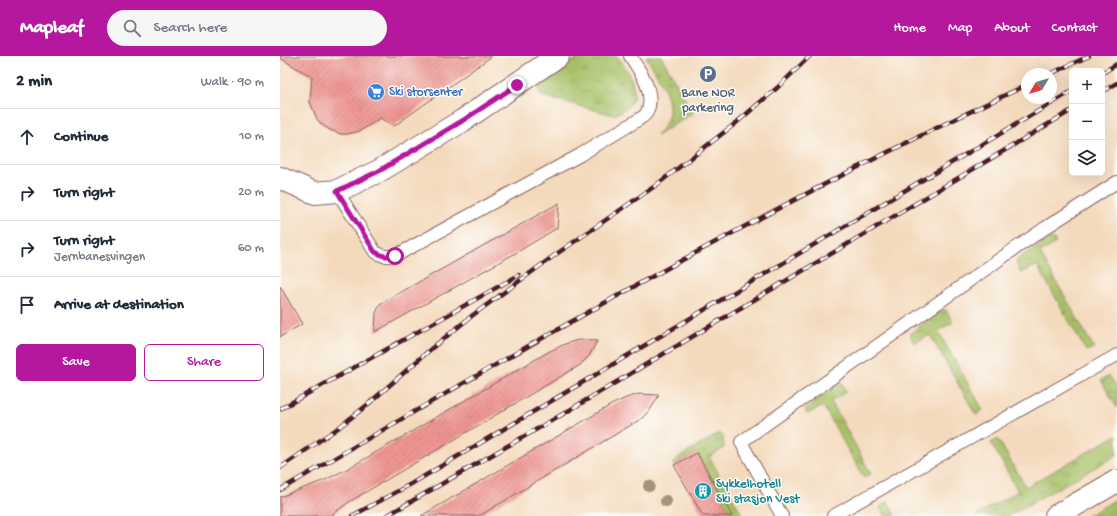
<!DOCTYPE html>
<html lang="en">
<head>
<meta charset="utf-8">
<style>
  body { margin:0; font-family:"Gochi Hand",sans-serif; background:#f6f6f7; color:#1f2937 }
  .controls { position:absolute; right:12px; top:12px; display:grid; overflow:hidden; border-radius:6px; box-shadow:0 4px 16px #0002 }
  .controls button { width:36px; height:36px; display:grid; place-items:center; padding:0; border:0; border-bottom:1px solid #e0e1e3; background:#fff; color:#1f2937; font:20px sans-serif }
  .compass { position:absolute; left:741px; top:12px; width:36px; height:36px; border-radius:50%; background:#fff; box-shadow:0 4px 16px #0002; rotate:232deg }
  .stop { position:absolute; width:12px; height:12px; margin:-9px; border:3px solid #b5179e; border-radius:50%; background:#fff }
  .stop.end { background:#b5179e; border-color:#fff; box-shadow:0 1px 4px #0008 }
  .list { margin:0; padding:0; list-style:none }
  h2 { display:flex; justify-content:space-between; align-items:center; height:52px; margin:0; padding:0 16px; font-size:17px }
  h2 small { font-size:13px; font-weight:400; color:#747a83 }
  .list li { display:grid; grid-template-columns:26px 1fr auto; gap:12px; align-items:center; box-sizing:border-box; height:56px; padding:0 16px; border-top:1px solid #e0e1e3 }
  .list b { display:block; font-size:15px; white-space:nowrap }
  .list p { margin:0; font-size:13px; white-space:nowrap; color:#747a83 }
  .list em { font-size:13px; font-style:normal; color:#747a83 }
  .actions { display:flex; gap:8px; padding:12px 16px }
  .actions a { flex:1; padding:9px 0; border:1px solid #b5179e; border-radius:6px; text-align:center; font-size:14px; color:#b5179e }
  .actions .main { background:#b5179e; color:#fff }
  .icon { flex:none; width:22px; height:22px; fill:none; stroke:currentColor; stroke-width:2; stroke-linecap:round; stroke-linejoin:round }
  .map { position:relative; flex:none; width:837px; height:460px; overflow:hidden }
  header { display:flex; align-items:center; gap:24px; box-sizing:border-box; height:56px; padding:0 20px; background:#b5179e; color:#fff }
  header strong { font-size:19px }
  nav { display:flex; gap:22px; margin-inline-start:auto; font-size:14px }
  .search { width:280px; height:36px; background:#f6f6f7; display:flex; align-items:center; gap:10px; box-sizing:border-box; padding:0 14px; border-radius:22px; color:#747a83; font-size:15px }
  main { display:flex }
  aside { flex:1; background:#fff }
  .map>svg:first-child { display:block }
  .grass { fill:url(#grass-tufts); stroke:#786f48 }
  .building { fill:url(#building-hatch) }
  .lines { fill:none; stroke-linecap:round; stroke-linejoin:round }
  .service-casing { stroke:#86605e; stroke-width:14 }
  .minor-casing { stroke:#86605e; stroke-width:24 }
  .tertiary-casing { stroke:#86605e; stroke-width:24 }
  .service { stroke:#fff; stroke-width:12 }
  .minor { stroke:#fff; stroke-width:22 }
  .tertiary { stroke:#fff; stroke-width:22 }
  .rail-casing { stroke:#4a1f2b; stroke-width:4.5 }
  .rail { stroke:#fdfcf7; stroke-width:3; stroke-dasharray:9; stroke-linecap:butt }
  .tree { fill:#a89278 }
  .route { stroke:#b5179e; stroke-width:5 }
  .labels { text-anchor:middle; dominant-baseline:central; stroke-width:3; stroke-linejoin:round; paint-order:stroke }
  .shop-label { font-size:13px; fill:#366cbe; stroke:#fdfcf7; text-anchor:start }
  .service-label { font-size:13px; fill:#4e5e75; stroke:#fdfcf7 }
  .culture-label { font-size:13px; fill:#0d838f; stroke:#fdfcf7; text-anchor:start }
</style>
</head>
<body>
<header>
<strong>Mapleaf</strong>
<div class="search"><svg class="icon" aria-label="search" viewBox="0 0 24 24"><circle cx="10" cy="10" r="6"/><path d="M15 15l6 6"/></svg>Search here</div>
<nav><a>Home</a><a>Map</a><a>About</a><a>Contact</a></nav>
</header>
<main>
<aside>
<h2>2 min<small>Walk · 90 m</small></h2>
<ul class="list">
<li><svg class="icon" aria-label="ahead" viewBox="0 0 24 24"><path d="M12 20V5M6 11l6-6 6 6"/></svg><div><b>Continue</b></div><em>10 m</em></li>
<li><svg class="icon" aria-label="right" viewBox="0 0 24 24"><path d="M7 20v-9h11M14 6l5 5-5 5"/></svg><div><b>Turn right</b></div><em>20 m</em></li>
<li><svg class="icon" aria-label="right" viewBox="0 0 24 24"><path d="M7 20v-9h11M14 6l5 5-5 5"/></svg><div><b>Turn right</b><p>Jernbanesvingen</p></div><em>60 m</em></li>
<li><svg class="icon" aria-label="arrive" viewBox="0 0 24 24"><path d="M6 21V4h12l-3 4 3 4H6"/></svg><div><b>Arrive at destination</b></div></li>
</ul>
<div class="actions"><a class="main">Save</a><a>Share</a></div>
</aside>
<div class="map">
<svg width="837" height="460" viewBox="0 0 837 460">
  <defs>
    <pattern id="grass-tufts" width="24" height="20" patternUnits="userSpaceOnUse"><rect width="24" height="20" fill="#a6bf65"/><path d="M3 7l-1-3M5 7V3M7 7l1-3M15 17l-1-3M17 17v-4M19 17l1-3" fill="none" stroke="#899b53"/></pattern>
    <pattern id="building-hatch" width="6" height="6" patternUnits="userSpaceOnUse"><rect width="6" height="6" fill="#ef9593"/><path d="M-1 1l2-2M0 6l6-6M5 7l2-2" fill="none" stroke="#c47978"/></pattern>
  </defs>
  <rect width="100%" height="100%" fill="#fdfcf7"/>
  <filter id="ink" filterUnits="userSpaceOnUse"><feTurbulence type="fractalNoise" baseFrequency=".025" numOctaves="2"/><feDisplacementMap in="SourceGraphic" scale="8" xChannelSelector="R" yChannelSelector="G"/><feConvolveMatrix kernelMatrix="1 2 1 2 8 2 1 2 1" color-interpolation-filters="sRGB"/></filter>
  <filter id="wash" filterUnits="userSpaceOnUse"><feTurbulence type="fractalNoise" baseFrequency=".012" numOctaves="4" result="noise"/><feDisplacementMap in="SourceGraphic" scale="16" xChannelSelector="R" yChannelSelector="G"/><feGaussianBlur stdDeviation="0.9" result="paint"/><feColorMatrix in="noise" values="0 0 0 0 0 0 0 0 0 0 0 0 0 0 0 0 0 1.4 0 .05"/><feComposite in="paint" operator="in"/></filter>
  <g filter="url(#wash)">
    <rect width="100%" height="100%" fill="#f4dabd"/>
    <g class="grass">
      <path d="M 300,0 L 337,0 C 353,21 367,48 333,59 L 262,40 L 259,35 L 260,31 Z"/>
      <path d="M 366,0 L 381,0 L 413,57 L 376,80 C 404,53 381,27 366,0 Z"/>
      <path d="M 770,182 L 774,183 L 776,187 L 760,197 L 814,292 L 806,295 L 757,209 L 741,217 L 736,206 L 738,203 Z"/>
      <path d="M 666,254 L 673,266 L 658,275 L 703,354 L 696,359 L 650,279 L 634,287 L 631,281 L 631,277 L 633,275 L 660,256 Z"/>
      <path d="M 830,320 L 837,332 L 837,352 L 821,324 Z"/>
      <path d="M 560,328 L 563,329 L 566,336 L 551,345 L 591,418 L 584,422 L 543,350 L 527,358 L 525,354 L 527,352 L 556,329 Z"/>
      <path d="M 440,377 L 443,381 L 444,392 L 429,401 L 463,460 L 452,460 L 417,397 L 394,409 L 394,406 L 398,402 Z"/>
      <path d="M 837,379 L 837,399 L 728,460 L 695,460 L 738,435 L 711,387 L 718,383 L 746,431 Z"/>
      <path d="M 837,443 L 837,460 L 807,460 Z"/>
      <path d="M 608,446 L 616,460 L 605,460 L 600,451 Z"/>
    </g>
    <g id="blocks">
      <g class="building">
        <path d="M 0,0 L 212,0 L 114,70 L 100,62 L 80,75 L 67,78 L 61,78 L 50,74 L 41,68 L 37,63 L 30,46 L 32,21 L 0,2 Z"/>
        <path d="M 279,147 L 277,172 L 234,198 L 95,276 L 96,257 L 100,248 Z"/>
        <path d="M 0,230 L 22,268 L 0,281 Z"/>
        <path d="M 298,284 L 317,285 L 309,300 L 300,309 L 69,446 L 50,460 L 0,460 L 0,441 L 45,424 L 69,412 L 270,295 L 285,288 Z"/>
        <path d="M 359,338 L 379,339 L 370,354 L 361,363 L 199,460 L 141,460 L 331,349 L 346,342 Z"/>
        <path d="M 417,397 L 452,460 L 423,460 L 394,409 Z"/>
      </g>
    </g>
  </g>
  <g filter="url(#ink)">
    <use href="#blocks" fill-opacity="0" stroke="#86605e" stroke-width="1"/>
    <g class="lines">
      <g class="service-casing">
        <g id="service">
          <path d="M 57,135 L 95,196 L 104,200 L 115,200 L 300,99 L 358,64 C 361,62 366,59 367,56 C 376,37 360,15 350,0"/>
          <path d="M 502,460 L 461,386 L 720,203 L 765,172 L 837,126"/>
          <path d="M 553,460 L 837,299"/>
        </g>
      </g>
      <g class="minor-casing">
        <path id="minor" d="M 0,122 L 35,137 L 57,135 L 99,115 L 182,65 L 278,0"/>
      </g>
      <g class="tertiary-casing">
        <path id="tertiary" d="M 776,460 L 837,425"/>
      </g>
      <use href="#service" class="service"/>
      <use href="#minor" class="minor"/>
      <use href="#tertiary" class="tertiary"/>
      <g class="rail-casing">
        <g id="rail">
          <path d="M 822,17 L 837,8"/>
          <path d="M 770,18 L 809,0"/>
          <path d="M 822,36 L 837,27"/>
          <path d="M 0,353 L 239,219"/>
          <path d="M 0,412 L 58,372 L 86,350 L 152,292 L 193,259 L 275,199 L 375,130 L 456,67 L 497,32 L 530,0"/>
          <path d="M 0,434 C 244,291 490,148 747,29"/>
          <path d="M 72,460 L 131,428 L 273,344 L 792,35"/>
          <path d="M 106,460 L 283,358 L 792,54"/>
        </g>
      </g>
      <use href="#rail" class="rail"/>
    </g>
    <g class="tree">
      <circle cx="369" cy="430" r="6"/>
      <circle cx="386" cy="445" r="6"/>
    </g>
  </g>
  <g class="lines" filter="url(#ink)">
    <path class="route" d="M 115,200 L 104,200 L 95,196 L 57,135 L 99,115 L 182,65 L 237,29"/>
  </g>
  <defs>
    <g id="parking-disc" transform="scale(0.9)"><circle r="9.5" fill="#5c6f8a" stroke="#fdfcf7"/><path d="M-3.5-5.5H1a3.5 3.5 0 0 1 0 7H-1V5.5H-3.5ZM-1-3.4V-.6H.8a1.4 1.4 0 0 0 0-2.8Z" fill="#fff"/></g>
    <g id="supermarket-disc" transform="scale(0.9)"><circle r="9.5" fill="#3f7fe0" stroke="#fdfcf7"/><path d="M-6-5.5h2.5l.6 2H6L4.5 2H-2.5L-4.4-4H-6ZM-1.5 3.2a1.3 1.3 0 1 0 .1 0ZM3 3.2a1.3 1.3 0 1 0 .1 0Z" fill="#fff"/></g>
    <g id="building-disc" transform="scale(0.9)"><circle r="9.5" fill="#0f9aa8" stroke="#fdfcf7"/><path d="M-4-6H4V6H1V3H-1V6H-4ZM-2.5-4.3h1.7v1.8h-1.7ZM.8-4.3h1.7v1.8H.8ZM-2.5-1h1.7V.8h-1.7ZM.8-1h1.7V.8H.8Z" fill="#fff"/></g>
  </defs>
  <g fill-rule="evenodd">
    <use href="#parking-disc" x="428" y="18"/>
    <use href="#supermarket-disc" x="96" y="36"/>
    <use href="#building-disc" x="423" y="435"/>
  </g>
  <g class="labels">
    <g class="shop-label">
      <text x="109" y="36">Ski storsenter</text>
    </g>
    <g class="service-label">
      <text x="428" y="37">Bane NOR<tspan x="428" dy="15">parkering</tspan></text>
    </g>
    <g class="culture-label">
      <text x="436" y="428">Sykkelhotell<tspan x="436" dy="15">Ski stasjon Vest</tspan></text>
    </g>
  </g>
</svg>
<div class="controls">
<button>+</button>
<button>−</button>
<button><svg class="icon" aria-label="layers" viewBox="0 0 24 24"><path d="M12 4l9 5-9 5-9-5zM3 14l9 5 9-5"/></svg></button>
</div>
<svg class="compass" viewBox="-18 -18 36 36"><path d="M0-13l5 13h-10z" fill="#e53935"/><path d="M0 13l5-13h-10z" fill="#747a83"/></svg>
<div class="stop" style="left:115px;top:200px"></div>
<div class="stop end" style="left:237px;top:29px"></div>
</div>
</main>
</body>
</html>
